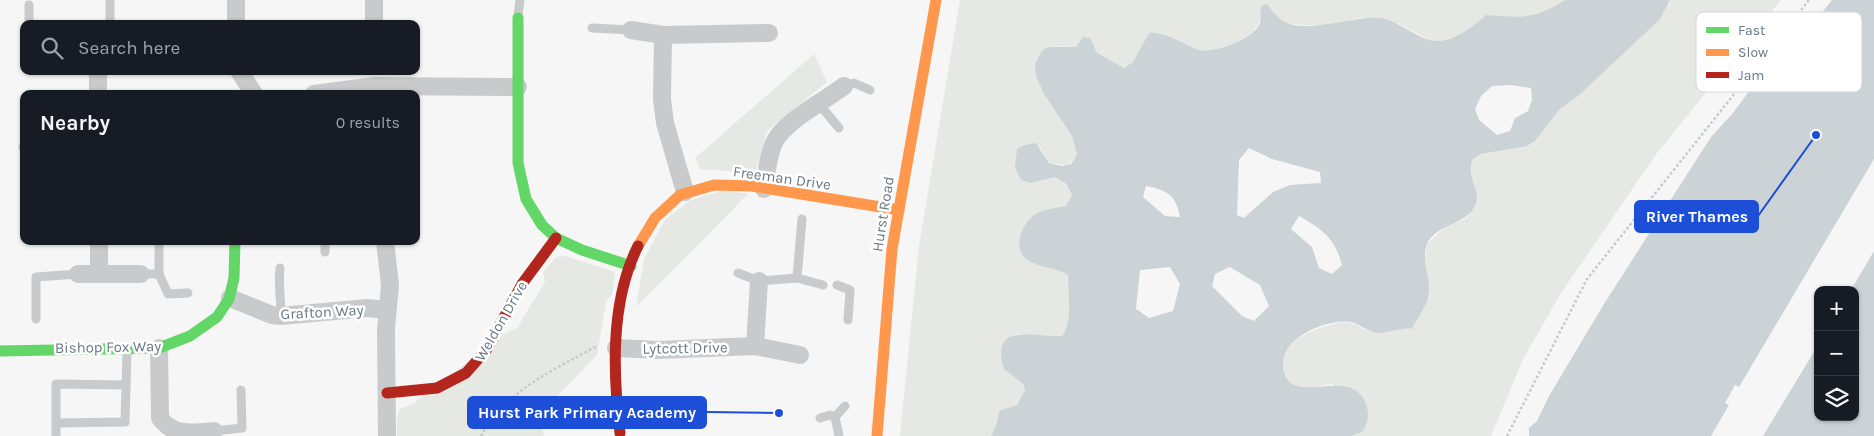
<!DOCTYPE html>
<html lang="en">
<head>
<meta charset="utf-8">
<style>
  body { margin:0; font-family:Karla,sans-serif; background:#242831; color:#f1f3f6 }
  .controls { position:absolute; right:15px; bottom:15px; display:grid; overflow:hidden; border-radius:10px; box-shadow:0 1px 4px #0004 }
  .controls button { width:45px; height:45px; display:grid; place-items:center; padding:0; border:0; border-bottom:1px solid #363941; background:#171b24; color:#f1f3f6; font:25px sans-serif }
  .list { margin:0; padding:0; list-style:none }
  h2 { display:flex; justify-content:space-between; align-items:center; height:65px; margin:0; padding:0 20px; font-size:21px }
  h2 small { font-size:16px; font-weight:400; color:#9ea1a6 }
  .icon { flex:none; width:28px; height:28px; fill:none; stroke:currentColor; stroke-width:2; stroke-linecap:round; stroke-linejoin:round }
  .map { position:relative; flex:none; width:1874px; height:436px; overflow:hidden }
  .search { position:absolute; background:#171b24; box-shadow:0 1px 4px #0004; left:20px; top:20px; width:400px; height:55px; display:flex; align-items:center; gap:12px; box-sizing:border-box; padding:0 18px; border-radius:10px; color:#9ea1a6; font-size:19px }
  .panel { position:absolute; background:#171b24; box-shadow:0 1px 4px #0004; left:20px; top:90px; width:400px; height:155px; border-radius:10px }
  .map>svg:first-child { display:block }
  .green { fill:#e5e8e3 }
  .water { fill:#cbd3d6; fill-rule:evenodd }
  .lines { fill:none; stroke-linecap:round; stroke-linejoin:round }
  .path { stroke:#c6c8c9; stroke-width:2.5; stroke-dasharray:2.5 2.5; stroke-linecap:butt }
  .lane { stroke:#c9cacb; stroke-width:9 }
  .street { stroke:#c9cacb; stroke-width:18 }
  .fast { stroke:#63d668; stroke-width:11 }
  .slow { stroke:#ff974d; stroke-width:11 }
  .jam { stroke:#b3261e; stroke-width:11 }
  .labels { text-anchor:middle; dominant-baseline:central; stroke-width:5; stroke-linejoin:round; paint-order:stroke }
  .street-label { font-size:15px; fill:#687884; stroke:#fff }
  .key { fill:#fff; stroke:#d2d6da; stroke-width:1 }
  .key-label { font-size:14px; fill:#687884 }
  .leader { fill:none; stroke:#1d4ed8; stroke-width:2 }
  .callout-dot { fill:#1d4ed8; stroke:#fff; stroke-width:2 }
  .callout { fill:#1d4ed8; stroke:#1d4ed8; stroke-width:2 }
  .callout-label { font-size:16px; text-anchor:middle; font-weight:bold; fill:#fff }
</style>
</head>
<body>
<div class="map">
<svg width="1874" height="436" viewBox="0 0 1874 436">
  <rect width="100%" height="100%" fill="#f6f6f6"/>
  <g class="green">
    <path d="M 960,0 L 1565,0 C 1533,20 1523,17 1486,15 L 1464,34 L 1438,41 L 1431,41 L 1398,23 L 1360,18 L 1324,26 L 1288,24 L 1281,20 L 1267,4 L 1260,11 C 1264,37 1223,53 1200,50 C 1188,49 1176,37 1165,34 C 1160,32 1154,33 1149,33 L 1133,62 L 1124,68 L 1080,45 L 1076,47 L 1054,46 L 1044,94 L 1072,136 L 1077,154 L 1068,165 L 1049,163 L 1039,145 L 1031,183 L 1055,177 C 1064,182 1082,199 1064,206 C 1056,210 1046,211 1037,213 L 1064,272 L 1068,275 C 1068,293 1073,321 1062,336 L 1014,334 L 1010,374 L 1023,384 L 1025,390 L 1017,405 L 999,411 L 997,423 L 991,436 L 900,436 L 919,246 Z"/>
    <path d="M 1670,0 L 1781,0 L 1657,153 L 1561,293 L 1523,359 L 1491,436 L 1351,436 L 1362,432 L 1333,384 C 1323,385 1312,388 1302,387 C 1295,386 1287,381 1285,374 C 1274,342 1315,328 1338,323 C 1357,319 1364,333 1378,333 C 1389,333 1401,327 1412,329 L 1429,297 L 1425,259 L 1427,244 L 1444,228 L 1467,218 L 1477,197 L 1470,172 L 1473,159 L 1481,154 L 1527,146 L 1535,141 L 1559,110 L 1578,96 L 1670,3 Z"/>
    <path d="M 814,54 L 827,82 L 767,131 L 755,173 L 700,169 L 695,158 Z"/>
    <path d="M 724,190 L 748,194 L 636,307 L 644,259 L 665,220 L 689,201 Z"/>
    <path d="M 565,256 L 612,271 L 615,275 L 612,295 L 606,301 L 597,355 L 540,414 L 544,436 L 397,436 L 397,417 L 400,409 L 414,403 L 504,334 L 517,328 L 545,282 L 543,272 L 556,257 Z"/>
  </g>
  <g class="water">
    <path d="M 1565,0 L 1670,0 L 1660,19 L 1578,96 L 1559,110 L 1535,141 L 1527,146 L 1481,154 L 1473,159 C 1465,176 1481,191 1476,203 C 1468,226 1436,223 1427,244 C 1420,262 1433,281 1428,298 C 1425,308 1417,319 1412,329 C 1401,327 1390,333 1378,333 C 1369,333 1360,323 1350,322 C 1329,319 1293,334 1285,354 C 1282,362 1282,373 1288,380 C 1305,400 1352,368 1366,404 C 1370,415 1368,423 1362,432 L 1351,436 L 991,436 L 997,423 L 999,411 L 1017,405 L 1025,390 L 1023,384 L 1004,369 C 989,320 1036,338 1062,336 C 1073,322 1068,293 1068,275 C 1056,267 1039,268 1028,260 C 1011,249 1022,222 1036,214 C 1044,209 1057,208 1066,206 L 1072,195 L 1066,184 L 1055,177 L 1031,183 L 1021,180 L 1015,167 L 1017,149 L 1025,145 L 1036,143 L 1049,163 L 1062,166 L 1071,164 L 1077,154 L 1072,136 L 1044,94 L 1036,76 L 1035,64 L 1042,51 L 1048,47 L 1076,47 L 1083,37 L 1090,38 L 1097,53 L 1124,68 L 1133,62 L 1149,33 C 1167,31 1180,43 1196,49 C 1211,55 1248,41 1257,28 C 1263,21 1259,14 1261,6 L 1267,4 C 1272,10 1277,17 1283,21 C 1306,35 1354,15 1381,18 C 1400,21 1421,42 1437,41 C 1457,40 1472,27 1486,15 C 1523,17 1533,20 1565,0 ZM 1511,85 L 1531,88 L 1532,100 L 1528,111 L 1515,118 L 1510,131 L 1497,135 L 1479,120 L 1475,109 L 1481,96 L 1492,86 ZM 1249,148 L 1272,159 L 1320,172 L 1321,183 L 1290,185 L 1273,192 L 1244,218 L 1237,215 L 1239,160 ZM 1146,186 C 1167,190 1176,195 1180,217 L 1165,216 L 1143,197 ZM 1299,216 C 1322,229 1335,238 1342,265 L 1332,274 L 1319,268 L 1312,247 L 1291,229 ZM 1170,267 L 1180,284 L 1173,311 L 1149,318 L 1136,309 L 1140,270 ZM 1230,267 L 1260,285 L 1269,306 L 1254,321 L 1242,316 L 1212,286 L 1215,274 Z"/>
    <path d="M 1832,0 L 1874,0 L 1874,159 L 1739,387 L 1735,385 L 1725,403 L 1729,405 L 1711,436 L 1529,436 L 1529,428 L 1537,421 L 1549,396 L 1604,304 L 1711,137 L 1733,113 L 1793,32 L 1820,15 Z"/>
    <path d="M 1874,251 L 1874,436 L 1763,436 L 1818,345 L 1818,417 L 1855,417 L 1855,290 L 1851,290 Z"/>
  </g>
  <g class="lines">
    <g class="path">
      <path d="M 481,436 C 508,389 552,371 597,346"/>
      <path d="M 1507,436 L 1587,279 L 1809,0"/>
    </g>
    <g class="lane">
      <path d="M 29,5 L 29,24"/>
      <path d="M 518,16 L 520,0"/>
      <path d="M 110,24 L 110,0"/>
      <path d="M 592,28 L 631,30"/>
      <path d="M 844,86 L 854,83 L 870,90"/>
      <path d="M 819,104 L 839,128"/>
      <path d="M 23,147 L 24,147"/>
      <path d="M 325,241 L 325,252"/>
      <path d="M 280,268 C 278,284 281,299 281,316"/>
      <path d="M 738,273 L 759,281 L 797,278 L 823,285"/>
      <path d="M 141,274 L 159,274 L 168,294 L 188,293"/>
      <path d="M 159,274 L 159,241"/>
      <path d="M 797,278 L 802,219"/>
      <path d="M 837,285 L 850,290 L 848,320"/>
      <path d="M 36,319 L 36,277 L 78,274"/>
      <path d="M 820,418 L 830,415 L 835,417"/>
      <path d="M 56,423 L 125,422 L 127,351"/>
      <path d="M 214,431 L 242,428 L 241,390"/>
      <path d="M 56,436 L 56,384 L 126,385"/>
      <path d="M 839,436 L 835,417 L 845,406"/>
    </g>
    <g class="street">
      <path d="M 374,0 L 374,24"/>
      <path d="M 236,1 L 236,24"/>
      <path d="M 631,30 L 663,35 L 769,33"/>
      <path d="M 663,35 L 662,99 L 665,123 L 685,192"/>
      <path d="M 98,71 L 98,94"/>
      <path d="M 239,71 L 254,94"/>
      <path d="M 314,94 L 375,86 L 518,87"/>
      <path d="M 764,189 C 767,172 768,150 778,136 C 795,115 823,102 844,86"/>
      <path d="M 99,241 L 99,274"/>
      <path d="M 385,241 L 390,285 L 386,329 L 387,436"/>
      <path d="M 78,274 L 141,274"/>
      <path d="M 230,298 L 272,315 L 281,316 L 367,308 L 387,310"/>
      <path d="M 755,346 L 759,281"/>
      <path d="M 159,348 L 160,418 C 173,436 191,433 214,431"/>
      <path d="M 616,348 L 658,350 L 755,346 L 800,355"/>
    </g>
    <g class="fast">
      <path d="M 518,18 L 518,163 L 526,199 L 542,225 L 556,238 L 582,250 L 631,266"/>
      <path d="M 0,351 L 159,348 L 190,336 L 217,317 L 229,299 L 234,278 L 235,241"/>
    </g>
    <g class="slow">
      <path d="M 638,246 L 655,218 L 680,195 L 714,185 L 752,186 L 899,210"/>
      <path d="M 877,436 L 892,249 L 936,0"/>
    </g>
    <g class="jam">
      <path d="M 387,393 L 437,388 L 466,373 L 487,349 L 522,284 L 556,238"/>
      <path d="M 620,433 C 613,373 610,302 638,246"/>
    </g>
  </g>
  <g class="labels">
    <g class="street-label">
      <text transform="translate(782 178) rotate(8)">Freeman Drive</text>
      <text transform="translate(883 214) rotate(-81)">Hurst Road</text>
      <text transform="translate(322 312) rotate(-3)">Grafton Way</text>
      <text transform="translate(501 321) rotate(-60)">Weldon Drive</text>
      <text transform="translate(108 347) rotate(-1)">Bishop Fox Way</text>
      <text transform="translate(685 348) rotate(-1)">Lytcott Drive</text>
    </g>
  </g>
  <rect x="1696" y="12" width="166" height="80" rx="8" class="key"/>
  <rect x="1706" y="27" width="23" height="6" fill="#63d668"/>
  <rect x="1706" y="49" width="23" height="7" fill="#ff974d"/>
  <rect x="1706" y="72" width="23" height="6" fill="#b3261e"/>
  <g class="key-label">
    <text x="1738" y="35">Fast</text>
    <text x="1738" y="57">Slow</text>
    <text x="1738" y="80">Jam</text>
  </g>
  <path class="leader" d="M1816 135L1758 216M779 413L706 412"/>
  <g class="callout-dot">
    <circle cx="1816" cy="135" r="5"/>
    <circle cx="779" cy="413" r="5"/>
  </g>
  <g class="callout">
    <rect x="1635" y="201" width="123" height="31" rx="5"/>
    <rect x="468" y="397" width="238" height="31" rx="5"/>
  </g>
  <g class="callout-label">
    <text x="1697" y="222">River Thames</text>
    <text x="587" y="418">Hurst Park Primary Academy</text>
  </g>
</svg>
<div class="controls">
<button>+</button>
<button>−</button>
<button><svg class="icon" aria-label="layers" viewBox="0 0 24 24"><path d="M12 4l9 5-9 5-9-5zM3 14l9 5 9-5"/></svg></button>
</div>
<div class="search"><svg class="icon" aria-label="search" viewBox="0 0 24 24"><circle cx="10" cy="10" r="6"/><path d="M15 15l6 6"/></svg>Search here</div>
<section class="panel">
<h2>Nearby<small>0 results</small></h2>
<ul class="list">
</ul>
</section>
</div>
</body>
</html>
